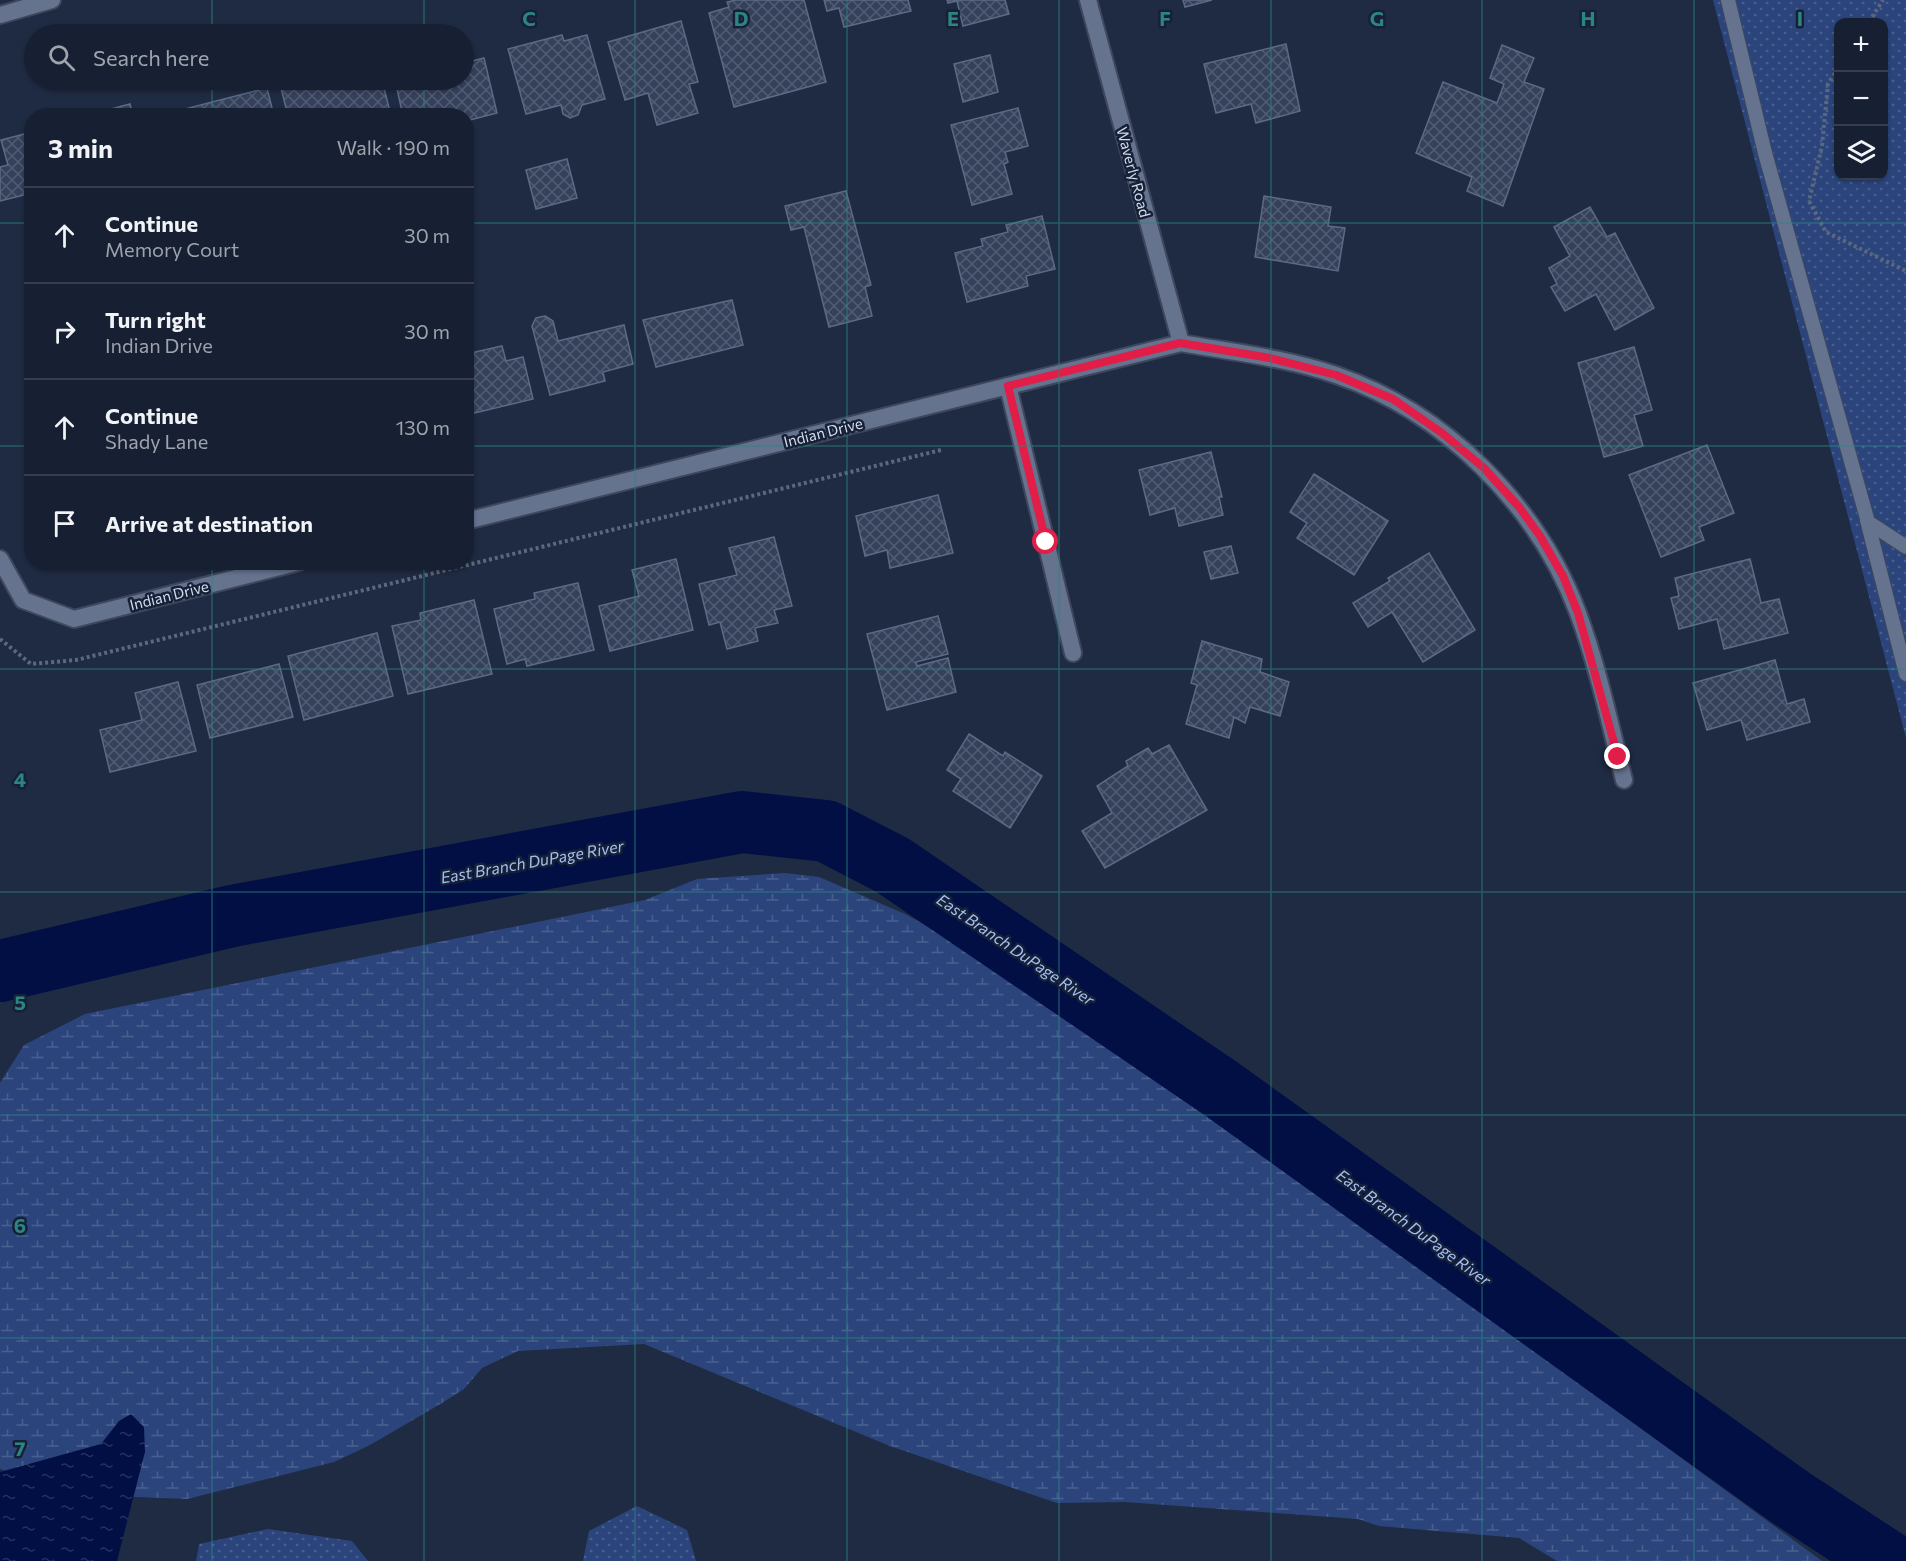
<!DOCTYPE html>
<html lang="en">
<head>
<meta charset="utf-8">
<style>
  body { margin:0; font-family:Commissioner,sans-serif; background:#242d3e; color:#f1f3f6 }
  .controls { position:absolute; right:18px; top:18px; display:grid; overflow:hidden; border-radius:12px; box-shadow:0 2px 4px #0004 }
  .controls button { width:54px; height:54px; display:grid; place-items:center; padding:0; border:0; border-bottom:2px solid #363e4d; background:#172032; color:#f1f3f6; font:30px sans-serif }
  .stop { position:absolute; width:18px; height:18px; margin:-14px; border:4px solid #e11d48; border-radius:50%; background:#fff }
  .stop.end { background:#e11d48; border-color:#fff; box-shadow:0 2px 6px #0008 }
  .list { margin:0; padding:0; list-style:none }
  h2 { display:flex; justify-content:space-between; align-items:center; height:78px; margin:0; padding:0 24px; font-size:26px }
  h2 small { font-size:20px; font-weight:400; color:#9ea3ac }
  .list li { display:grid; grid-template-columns:39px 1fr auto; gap:18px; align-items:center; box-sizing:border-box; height:96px; padding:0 24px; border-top:2px solid #363e4d }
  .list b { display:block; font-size:22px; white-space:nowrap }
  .list p { margin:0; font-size:20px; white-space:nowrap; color:#9ea3ac }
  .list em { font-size:20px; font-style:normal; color:#9ea3ac }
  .icon { flex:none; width:33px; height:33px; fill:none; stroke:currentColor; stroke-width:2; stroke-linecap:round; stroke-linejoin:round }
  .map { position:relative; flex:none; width:1906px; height:1561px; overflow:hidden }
  .search { position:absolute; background:#172032; box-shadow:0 2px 4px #0004; left:24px; top:24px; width:450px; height:66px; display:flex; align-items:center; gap:15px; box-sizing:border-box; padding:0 21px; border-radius:33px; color:#9ea3ac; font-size:22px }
  .panel { position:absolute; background:#172032; box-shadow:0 2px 4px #0004; left:24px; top:108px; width:450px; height:462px; border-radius:24px }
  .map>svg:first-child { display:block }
  .grass { fill:url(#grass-dots); fill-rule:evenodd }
  .wetland { fill:url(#wetland-marsh) }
  .water { fill:url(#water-ripples) }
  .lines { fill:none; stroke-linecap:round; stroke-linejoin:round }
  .river { stroke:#010f45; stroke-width:62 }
  .building { fill:url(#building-cross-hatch); stroke:#5b6a85; stroke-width:1.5 }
  .service-casing { stroke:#3e475c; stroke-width:16 }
  .minor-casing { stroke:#3e475c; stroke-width:20 }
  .path { stroke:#5d687d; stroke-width:4; stroke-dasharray:3 3; stroke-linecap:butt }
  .service { stroke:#65738f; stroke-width:14 }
  .minor { stroke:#65738f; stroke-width:16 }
  .route { stroke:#e11d48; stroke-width:8 }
  .grid { fill:none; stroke:#2c8581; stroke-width:1.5; stroke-opacity:0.55 }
  .labels { text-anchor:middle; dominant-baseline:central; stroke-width:5; stroke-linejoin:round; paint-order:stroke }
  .street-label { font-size:15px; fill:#d3dcec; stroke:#162138 }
  .water-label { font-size:16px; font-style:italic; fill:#a4bff3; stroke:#162138 }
  .grid-label { font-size:20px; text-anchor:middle; font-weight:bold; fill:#2c8581; stroke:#162138; stroke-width:5; stroke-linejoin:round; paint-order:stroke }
</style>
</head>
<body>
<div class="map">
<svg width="1906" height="1561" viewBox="0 0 1906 1561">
  <defs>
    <pattern id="grass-dots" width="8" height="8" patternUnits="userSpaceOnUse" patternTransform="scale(1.5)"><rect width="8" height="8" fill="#2b457c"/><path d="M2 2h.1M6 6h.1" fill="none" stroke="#495f8f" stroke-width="1.8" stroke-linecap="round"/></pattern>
    <pattern id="wetland-marsh" width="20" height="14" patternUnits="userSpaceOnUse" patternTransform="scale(1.5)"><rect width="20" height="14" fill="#2b457c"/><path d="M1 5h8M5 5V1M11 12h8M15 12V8" fill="none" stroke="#495f8f"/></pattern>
    <pattern id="water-ripples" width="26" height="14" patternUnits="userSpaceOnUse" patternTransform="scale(1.5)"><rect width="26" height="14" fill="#010f45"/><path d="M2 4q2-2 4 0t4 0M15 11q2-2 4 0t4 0" fill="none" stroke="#253160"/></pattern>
    <pattern id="building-cross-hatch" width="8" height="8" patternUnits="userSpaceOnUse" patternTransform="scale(1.5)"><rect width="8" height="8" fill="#35415b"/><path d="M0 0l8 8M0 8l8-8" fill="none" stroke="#515c73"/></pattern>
  </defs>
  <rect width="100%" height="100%" fill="#1f2b43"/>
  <g class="grass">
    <path d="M 1713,0 L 1906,0 L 1906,738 ZM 1838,22 L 1884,22 L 1884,176 L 1838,176 Z"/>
    <path d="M 637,1506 L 687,1530 L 696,1561 L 583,1561 L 589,1531 Z"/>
    <path d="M 268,1529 L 352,1541 L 368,1561 L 196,1561 L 199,1544 Z"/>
  </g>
  <path class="wetland" d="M 785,873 L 819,877 L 905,914 L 964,947 L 1127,1052 L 1822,1561 L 1557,1561 L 1519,1538 L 1379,1526 L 1358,1519 L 1125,1502 L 1057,1503 L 890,1446 L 644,1344 L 518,1351 L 482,1368 L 464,1389 L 442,1403 L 370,1445 L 334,1462 L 187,1499 L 66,1494 L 0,1469 L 0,1083 L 24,1045 L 85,1014 L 645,900 L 697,879 Z"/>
  <path class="water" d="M 131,1414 L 144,1427 L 145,1452 L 117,1561 L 0,1561 L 0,1472 L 101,1444 L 119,1421 Z"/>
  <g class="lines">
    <path class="river" d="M 0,971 L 232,916 L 742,822 L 826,831 L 892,865 L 1220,1088 L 1791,1498 L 1887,1561"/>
  </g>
  <g class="building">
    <path d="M 736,0 L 804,0 L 826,82 L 734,107 L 709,13 L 729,7 L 727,2 Z"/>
    <path d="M 824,0 L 908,0 L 911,11 L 844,27 L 839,8 L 827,11 Z"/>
    <path d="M 947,0 L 1005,0 L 1009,14 L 963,26 L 957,1 L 948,3 Z"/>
    <path d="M 1183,0 L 1212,0 L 1185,7 Z"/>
    <path d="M 681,21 L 698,82 L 689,84 L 698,113 L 657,125 L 648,93 L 625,100 L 608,42 Z"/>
    <path d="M 562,35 L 564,41 L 587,35 L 605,99 L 582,105 L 578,115 L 570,118 L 563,114 L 561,105 L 526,114 L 508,49 Z"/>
    <path d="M 1286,44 L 1300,111 L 1256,123 L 1251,104 L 1216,113 L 1204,64 Z"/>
    <path d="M 1502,45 L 1534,58 L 1524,82 L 1544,89 L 1503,206 L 1467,191 L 1472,177 L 1416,153 L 1443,82 L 1497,103 L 1504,84 L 1490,78 Z"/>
    <path d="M 990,55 L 998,92 L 963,102 L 954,64 Z"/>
    <path d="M 484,58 L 497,113 L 466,121 L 466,116 L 403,116 L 395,80 L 464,80 L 464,63 Z"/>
    <path d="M 300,80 L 311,80 L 313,86 L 341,80 L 382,80 L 391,116 L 288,116 L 280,84 Z"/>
    <path d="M 267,88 L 274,116 L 182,116 L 181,110 Z"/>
    <path d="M 130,104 L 133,116 L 96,116 L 96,113 Z"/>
    <path d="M 1018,108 L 1028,146 L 1005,152 L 1008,162 L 1004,164 L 1012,194 L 972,205 L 951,125 Z"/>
    <path d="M 162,109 L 164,116 L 138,116 Z"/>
    <path d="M 32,132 L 32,193 L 0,201 L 0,167 L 8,165 L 1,140 Z"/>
    <path d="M 567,159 L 577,198 L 536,209 L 526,170 Z"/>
    <path d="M 846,191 L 871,285 L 865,287 L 872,316 L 829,327 L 804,227 L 791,230 L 785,206 Z"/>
    <path d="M 1264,196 L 1331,207 L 1328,226 L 1345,228 L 1338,271 L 1255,257 Z"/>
    <path d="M 1590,207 L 1607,237 L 1615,233 L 1654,308 L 1615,330 L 1596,294 L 1565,311 L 1551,287 L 1557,284 L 1549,268 L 1570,256 L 1554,227 Z"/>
    <path d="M 1042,216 L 1055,269 L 1026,276 L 1028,286 L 967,302 L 955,253 L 983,246 L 981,239 L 1008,232 L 1006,225 Z"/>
    <path d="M 732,300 L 743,345 L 656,367 L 643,320 Z"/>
    <path d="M 545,316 L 553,321 L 558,341 L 624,325 L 633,364 L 603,372 L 605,381 L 550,395 L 532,326 L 536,318 Z"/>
    <path d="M 502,346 L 506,361 L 523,357 L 533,399 L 466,415 L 466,354 Z"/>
    <path d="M 1634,347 L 1652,410 L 1634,415 L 1643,446 L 1604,457 L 1578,363 Z"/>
    <path d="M 1707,445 L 1734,513 L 1699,527 L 1704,540 L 1661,557 L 1629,475 Z"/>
    <path d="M 1211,452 L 1222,497 L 1219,497 L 1223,515 L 1179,526 L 1175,508 L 1150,515 L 1139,470 Z"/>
    <path d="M 1314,474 L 1388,521 L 1354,575 L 1297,538 L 1307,523 L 1290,512 Z"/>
    <path d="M 938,495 L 953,553 L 890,568 L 887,550 L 865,556 L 856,516 Z"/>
    <path d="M 774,537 L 792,606 L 774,610 L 778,623 L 755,628 L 758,641 L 727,649 L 720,622 L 709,625 L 699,584 L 737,575 L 729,548 Z"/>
    <path d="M 1231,546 L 1238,573 L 1211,579 L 1204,552 Z"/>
    <path d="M 1429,553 L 1475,630 L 1423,662 L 1392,612 L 1368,627 L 1353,603 L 1390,581 L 1388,578 Z"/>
    <path d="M 676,559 L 693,630 L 610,651 L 599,606 L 639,596 L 632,570 Z"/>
    <path d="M 1750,559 L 1761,603 L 1779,599 L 1788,633 L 1724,649 L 1717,619 L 1679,629 L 1671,598 L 1679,596 L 1675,578 Z"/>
    <path d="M 578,583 L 594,650 L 527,666 L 525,659 L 507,664 L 494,609 L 535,599 L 534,593 Z"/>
    <path d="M 474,600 L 492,674 L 408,694 L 392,626 L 421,620 L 420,613 Z"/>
    <path d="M 938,616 L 948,654 L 916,662 L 917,666 L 948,658 L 956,692 L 887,710 L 867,634 Z"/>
    <path d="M 377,633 L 393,696 L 304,720 L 288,656 Z"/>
    <path d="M 1202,641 L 1262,659 L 1260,672 L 1289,682 L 1280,716 L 1250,707 L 1245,723 L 1234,717 L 1229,738 L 1186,724 L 1197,685 L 1191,683 Z"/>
    <path d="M 1775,660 L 1787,704 L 1804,699 L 1810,722 L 1747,740 L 1741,720 L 1707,730 L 1693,683 Z"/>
    <path d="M 279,664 L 293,717 L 210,738 L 197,685 Z"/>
    <path d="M 178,682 L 196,751 L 110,772 L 100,730 L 142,720 L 135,693 Z"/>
    <path d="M 969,734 L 1003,756 L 1005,752 L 1042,776 L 1010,828 L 953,791 L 961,779 L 947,770 Z"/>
    <path d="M 1169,745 L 1207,810 L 1105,868 L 1082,831 L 1112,813 L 1097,786 L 1128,766 L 1126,761 L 1148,748 L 1152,754 Z"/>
  </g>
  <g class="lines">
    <g class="service-casing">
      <g id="service">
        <path d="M 1728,0 L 1765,153 L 1868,522 L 1906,547"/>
        <path d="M 1867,520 L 1906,674"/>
      </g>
    </g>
    <g class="minor-casing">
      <g id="minor">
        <path d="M 1088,0 L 1181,343"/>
        <path d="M 0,15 L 52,0"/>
        <path d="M 1008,386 L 1073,653"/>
        <path d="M 466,521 L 1181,343 C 1232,352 1287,358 1336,375 C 1445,412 1538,506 1578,613 C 1598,667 1610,724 1624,780"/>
        <path d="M 0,559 L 23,600 L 74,619 L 299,562"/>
      </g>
    </g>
    <g class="path">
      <path d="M 1869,22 L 1883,0"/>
      <path d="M 1838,68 L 1828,84 L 1822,146 L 1809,201 L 1826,232 L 1906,271"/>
      <path d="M 0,639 L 31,664 L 76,660 L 941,450"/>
    </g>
    <use href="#service" class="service"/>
    <use href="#minor" class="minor"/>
  </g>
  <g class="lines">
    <path class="route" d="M 1046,542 L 1008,386 L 1180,343 L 1270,358 L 1336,375 L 1393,399 L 1442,433 L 1484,468 L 1519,507 L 1540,536 L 1563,576 L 1578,613 L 1618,757"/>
  </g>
  <path class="grid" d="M 212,0 L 212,34M 424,0 L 424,34M 635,0 L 635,1561M 847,0 L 847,1561M 1059,0 L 1059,1561M 1271,0 L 1271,1561M 1482,0 L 1482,1561M 1694,0 L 1694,1561M 212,80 L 212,116M 424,80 L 424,116M 0,223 L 32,223M 466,223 L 1906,223M 0,446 L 32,446M 466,446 L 1906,446M 212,562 L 212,1561M 424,562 L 424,1561M 0,669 L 1906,669M 0,892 L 1906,892M 0,1115 L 1906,1115M 0,1338 L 1906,1338"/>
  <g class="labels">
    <g class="street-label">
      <text transform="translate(1134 172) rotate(75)">Waverly Road</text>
      <text transform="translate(823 432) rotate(-14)">Indian Drive</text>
      <text transform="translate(169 595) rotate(-14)">Indian Drive</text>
    </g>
    <g class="water-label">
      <text transform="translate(532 861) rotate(-10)">East Branch DuPage River</text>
      <text transform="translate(1016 949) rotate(34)">East Branch DuPage River</text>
      <text transform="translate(1414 1227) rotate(36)">East Branch DuPage River</text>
    </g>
  </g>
  <g class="grid-label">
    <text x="529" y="26">C</text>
    <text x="741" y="26">D</text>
    <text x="953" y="26">E</text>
    <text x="1165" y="26">F</text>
    <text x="1377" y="26">G</text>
    <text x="1588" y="26">H</text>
    <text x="1800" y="26">I</text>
    <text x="20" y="787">4</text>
    <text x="20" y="1010">5</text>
    <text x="20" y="1233">6</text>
    <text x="20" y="1456">7</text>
  </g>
</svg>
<div class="controls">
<button>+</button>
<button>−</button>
<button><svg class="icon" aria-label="layers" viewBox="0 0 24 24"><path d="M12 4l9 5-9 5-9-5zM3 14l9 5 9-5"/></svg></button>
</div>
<div class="stop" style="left:1046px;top:542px"></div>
<div class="stop end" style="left:1618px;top:757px"></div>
<div class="search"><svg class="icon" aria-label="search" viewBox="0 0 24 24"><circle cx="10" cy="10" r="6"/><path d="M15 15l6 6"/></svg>Search here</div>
<section class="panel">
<h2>3 min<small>Walk · 190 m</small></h2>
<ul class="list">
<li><svg class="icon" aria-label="ahead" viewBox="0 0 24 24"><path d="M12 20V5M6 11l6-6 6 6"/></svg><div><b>Continue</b><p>Memory Court</p></div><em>30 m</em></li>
<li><svg class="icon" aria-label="right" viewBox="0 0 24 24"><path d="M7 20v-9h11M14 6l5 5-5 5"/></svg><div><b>Turn right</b><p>Indian Drive</p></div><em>30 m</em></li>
<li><svg class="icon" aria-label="ahead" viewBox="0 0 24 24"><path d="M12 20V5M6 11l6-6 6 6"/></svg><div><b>Continue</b><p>Shady Lane</p></div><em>130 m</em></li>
<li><svg class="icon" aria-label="arrive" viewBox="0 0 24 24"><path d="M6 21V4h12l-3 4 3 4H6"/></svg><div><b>Arrive at destination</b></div></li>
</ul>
</section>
</div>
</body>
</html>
